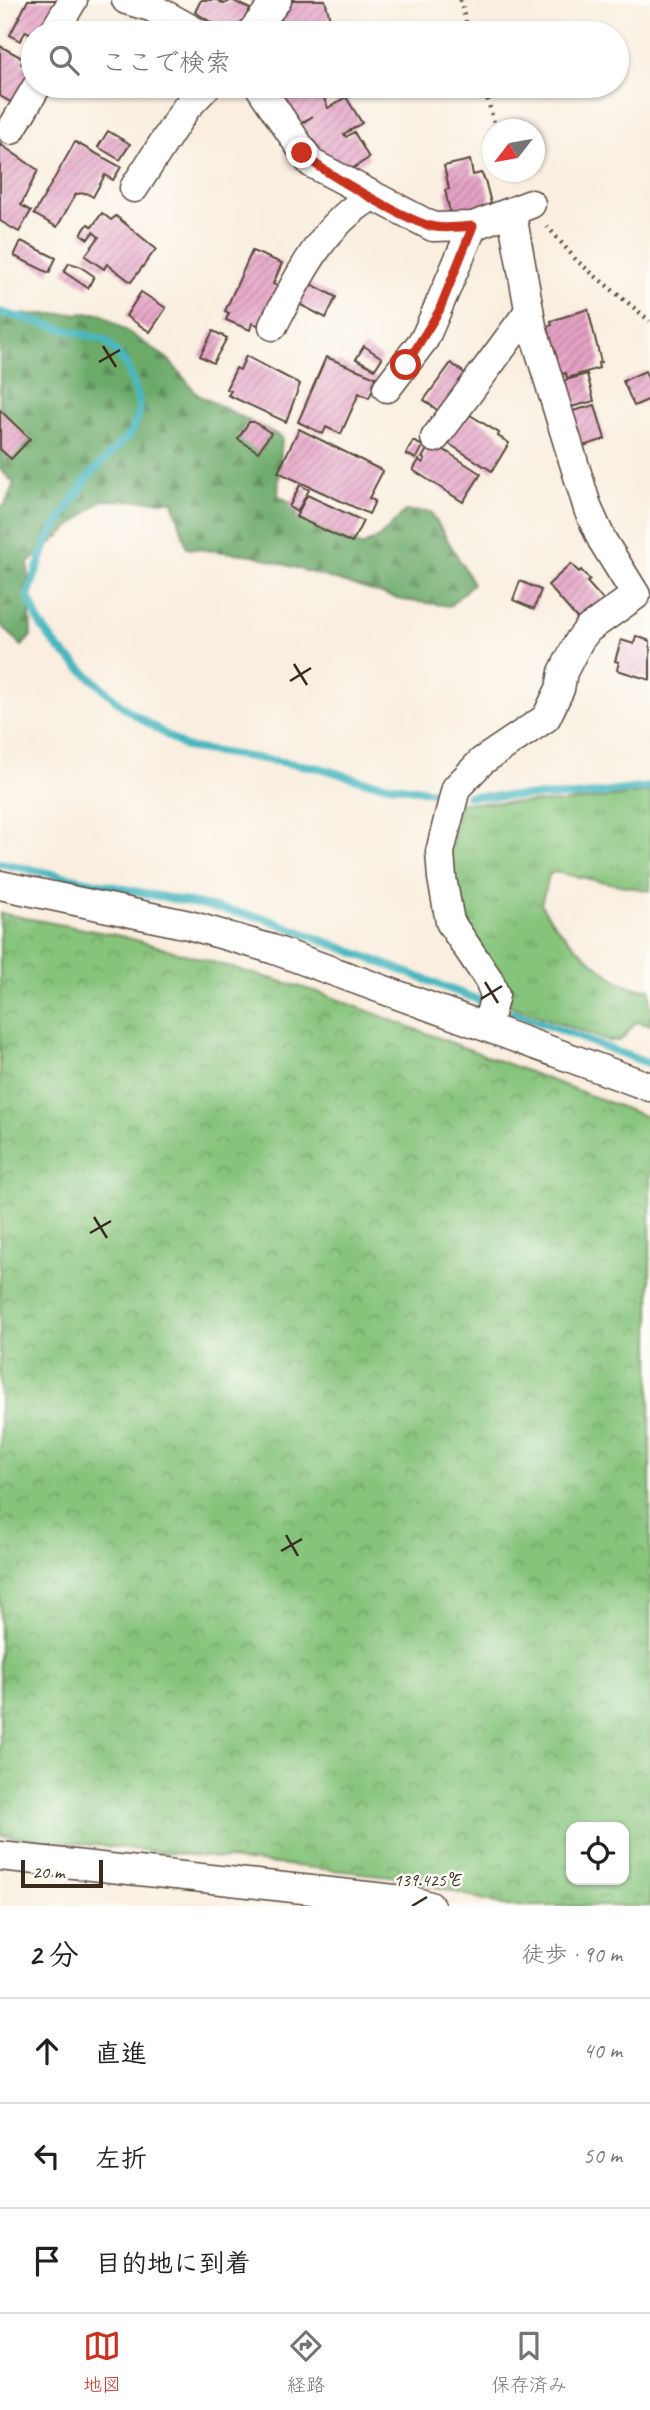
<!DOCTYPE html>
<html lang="ja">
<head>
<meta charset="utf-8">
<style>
  body { margin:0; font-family:Caveat,"Klee One",sans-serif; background:#f6f6f6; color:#202124 }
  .controls { position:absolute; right:21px; bottom:21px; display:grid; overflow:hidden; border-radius:14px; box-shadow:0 2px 5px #0004 }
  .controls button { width:63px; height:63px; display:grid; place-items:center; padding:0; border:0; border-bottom:2px solid #e0e0e0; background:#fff; color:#202124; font:35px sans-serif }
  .compass { position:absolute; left:482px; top:119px; width:63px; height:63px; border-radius:50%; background:#fff; box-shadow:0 2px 5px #0004; rotate:239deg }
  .scale { position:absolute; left:21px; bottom:18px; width:82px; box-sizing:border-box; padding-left:7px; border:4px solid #3b2a1e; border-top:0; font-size:19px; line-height:24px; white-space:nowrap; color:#3b2a1e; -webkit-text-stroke:5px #fdfcf7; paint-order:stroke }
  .stop { position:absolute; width:21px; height:21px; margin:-16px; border:5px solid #c8321e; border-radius:50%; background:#fff }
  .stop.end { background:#c8321e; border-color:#fff; box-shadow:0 2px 7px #0008 }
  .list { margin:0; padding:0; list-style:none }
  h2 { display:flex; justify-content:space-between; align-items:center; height:91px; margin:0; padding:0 28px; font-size:30px }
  h2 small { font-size:23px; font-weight:400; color:#757577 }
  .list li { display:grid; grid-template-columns:46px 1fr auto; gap:21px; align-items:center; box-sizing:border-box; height:105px; padding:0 28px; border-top:2px solid #e0e0e0 }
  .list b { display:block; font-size:26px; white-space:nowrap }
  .list em { font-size:23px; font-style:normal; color:#757577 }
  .icon { flex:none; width:38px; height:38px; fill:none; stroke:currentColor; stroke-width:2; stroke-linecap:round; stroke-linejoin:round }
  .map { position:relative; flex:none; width:650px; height:1906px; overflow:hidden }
  .search { position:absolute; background:#fff; box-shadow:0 2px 5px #0004; left:21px; right:21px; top:21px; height:77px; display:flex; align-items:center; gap:18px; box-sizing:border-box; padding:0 24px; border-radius:38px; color:#757577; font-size:26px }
  .sheet { height:406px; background:#fff }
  nav { display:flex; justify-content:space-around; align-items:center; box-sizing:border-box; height:98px; border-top:2px solid #e0e0e0; background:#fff; font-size:19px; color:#757577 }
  nav a { display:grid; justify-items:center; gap:4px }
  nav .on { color:#c8321e }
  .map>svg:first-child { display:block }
  .grass { fill:url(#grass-tufts); stroke:#60774c; stroke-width:2 }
  .forest { fill:url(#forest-firs); stroke:#546a44; stroke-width:2 }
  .park { fill:url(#park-crowns); stroke:#60774c; stroke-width:2; fill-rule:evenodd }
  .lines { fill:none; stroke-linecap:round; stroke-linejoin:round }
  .stream { stroke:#48b7c0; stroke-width:8 }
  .building { fill:url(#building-hatch) }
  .minor-casing { stroke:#58473b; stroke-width:31 }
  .path { stroke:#58473b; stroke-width:4.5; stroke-dasharray:2 5; stroke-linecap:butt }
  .minor { stroke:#fff; stroke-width:28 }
  .route { stroke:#c8321e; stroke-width:9 }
  .ticks { fill:none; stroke:#3b2a1e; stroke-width:2.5 }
  .ticks-label { font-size:18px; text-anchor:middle; fill:#3b2a1e; stroke:#fdfcf7; stroke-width:5; stroke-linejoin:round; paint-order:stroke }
</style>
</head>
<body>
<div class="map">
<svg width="650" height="1906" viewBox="0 0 650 1906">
  <defs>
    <pattern id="grass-tufts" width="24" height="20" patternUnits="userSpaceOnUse" patternTransform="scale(1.75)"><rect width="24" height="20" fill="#86c47b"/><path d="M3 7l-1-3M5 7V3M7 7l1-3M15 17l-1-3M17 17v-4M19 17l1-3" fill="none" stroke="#6f9f64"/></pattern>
    <pattern id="forest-firs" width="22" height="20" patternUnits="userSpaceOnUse" patternTransform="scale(1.75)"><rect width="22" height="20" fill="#6caa6b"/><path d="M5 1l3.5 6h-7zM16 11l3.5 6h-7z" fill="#5a8b57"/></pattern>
    <pattern id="park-crowns" width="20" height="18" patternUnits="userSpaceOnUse" patternTransform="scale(1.75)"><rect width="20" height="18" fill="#86c47b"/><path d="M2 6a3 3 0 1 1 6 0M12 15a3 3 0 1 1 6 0" fill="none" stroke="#6f9f64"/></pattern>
    <pattern id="building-hatch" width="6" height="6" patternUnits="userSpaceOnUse" patternTransform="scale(1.75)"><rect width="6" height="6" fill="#e5a2c5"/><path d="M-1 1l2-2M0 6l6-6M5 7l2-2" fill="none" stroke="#bb849f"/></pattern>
  </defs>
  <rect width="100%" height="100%" fill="#fdfcf7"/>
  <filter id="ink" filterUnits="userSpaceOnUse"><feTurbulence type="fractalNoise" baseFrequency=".0143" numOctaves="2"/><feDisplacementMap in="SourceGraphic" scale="14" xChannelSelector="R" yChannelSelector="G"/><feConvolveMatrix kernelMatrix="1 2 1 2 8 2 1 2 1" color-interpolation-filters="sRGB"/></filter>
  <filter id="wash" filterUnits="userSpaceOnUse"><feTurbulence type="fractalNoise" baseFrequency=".00686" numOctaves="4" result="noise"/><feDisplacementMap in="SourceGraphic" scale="28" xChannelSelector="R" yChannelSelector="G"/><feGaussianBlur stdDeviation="1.57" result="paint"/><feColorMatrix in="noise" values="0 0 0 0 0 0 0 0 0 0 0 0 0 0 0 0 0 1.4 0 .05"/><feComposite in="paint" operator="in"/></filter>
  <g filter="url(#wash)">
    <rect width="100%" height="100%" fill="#f9eedf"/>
    <path class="grass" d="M 650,792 L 650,891 L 554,872 L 549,875 L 541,904 C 555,931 600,972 628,986 C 635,989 643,988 650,989 L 650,1025 L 636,1022 L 620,1041 L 608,1041 L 503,1003 L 470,947 L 446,878 L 459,803 L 569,802 Z"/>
    <path class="forest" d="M 100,313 L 168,359 L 198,395 L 282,437 L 278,495 L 362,546 L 380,537 L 405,511 L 431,512 L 473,583 L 450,606 L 402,600 L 253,555 L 187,548 L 173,501 L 102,500 L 28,563 L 31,636 L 22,646 L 0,624 L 0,508 L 5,505 L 14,483 L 0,469 L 0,315 Z"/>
    <path class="park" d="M 0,913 L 121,936 L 318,992 L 650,1118 L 650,1906 L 507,1906 L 400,1877 L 0,1835 ZM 571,1827 L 624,1827 L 624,1880 L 571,1880 Z"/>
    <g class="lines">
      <g class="stream">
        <path d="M 0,312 L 105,340 L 126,364 L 138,398 L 139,414 L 132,432 L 88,477 L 48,539 L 37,569 L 28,596 L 40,624 L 58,648 L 126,709 L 185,747 L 320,768 L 363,781 L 447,794"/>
        <path d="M 468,796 L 575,796 L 650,787"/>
        <path d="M 0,863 L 264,918 L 484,1002"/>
        <path d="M 512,1012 L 650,1064"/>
      </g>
    </g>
    <g id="blocks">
      <g class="building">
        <path d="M 28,0 L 64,0 L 43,33 L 33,35 L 26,31 L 20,41 L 10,35 Z"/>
        <path d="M 201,0 L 217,0 L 224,4 L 232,0 L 250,9 L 237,33 L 228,33 L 195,12 Z"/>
        <path d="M 286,0 L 325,0 L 330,19 L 295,29 L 293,22 L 283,25 L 278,8 Z"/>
        <path d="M 0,46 L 24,59 L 21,64 L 33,71 L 16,105 L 0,96 Z"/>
        <path d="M 268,86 L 319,86 L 328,108 L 346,97 L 362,123 L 344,134 L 346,137 L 354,132 L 369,158 L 345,173 L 322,161 L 301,124 L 313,116 L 297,125 Z"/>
        <path d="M 108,131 L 130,144 L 120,160 L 98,147 Z"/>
        <path d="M 75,142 L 121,167 L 113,180 L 105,175 L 93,197 L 86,193 L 76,194 L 57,227 L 34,214 Z"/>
        <path d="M 0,144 L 38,170 L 21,205 L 31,211 L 19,232 L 0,221 Z"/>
        <path d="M 470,160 L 473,175 L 481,173 L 485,180 L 493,211 L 451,217 L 445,190 L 449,189 L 444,166 Z"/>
        <path d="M 102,213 L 111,220 L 116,216 L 156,249 L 131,282 L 107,264 L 104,269 L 85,256 L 99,237 L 93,232 L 88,239 L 81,234 L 88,224 L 92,227 Z"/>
        <path d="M 21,241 L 56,258 L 49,273 L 14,256 Z"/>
        <path d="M 252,251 L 282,263 L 273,284 L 281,287 L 264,327 L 252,323 L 250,330 L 226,320 L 229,313 L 225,311 Z"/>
        <path d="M 69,263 L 79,266 L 94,276 L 88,288 L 64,272 Z"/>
        <path d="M 307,282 L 336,297 L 326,318 L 297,303 Z"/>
        <path d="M 141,292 L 166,308 L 150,332 L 126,316 Z"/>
        <path d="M 588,309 L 601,362 L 598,363 L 599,368 L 567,378 L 566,373 L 561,374 L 547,327 L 552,325 L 551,321 Z"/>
        <path d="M 213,331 L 227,338 L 213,363 L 200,356 Z"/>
        <path d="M 364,346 L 382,358 L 375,369 L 356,359 Z"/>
        <path d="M 246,356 L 300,384 L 286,422 L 228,395 L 231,391 L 226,389 L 236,368 L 240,370 Z"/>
        <path d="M 326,357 L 378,378 L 369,398 L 359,393 L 341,434 L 326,427 L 323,434 L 298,422 Z"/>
        <path d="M 451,363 L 470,377 L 445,416 L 424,400 Z"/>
        <path d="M 645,371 L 650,384 L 650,399 L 634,406 L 623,381 Z"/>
        <path d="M 587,374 L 594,401 L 563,409 L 556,383 Z"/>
        <path d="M 595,405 L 605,439 L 583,446 L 569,412 Z"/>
        <path d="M 0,410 L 30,439 L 11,459 L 0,449 Z"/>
        <path d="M 462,410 L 499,433 L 498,436 L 509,443 L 492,471 L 443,440 Z"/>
        <path d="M 249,422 L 254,422 L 271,433 L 258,452 L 238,439 Z"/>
        <path d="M 299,429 L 383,471 L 369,498 L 375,501 L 369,514 L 278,472 Z"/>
        <path d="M 413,441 L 423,446 L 416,459 L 406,454 Z"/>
        <path d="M 435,444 L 481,474 L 463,502 L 413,470 L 419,460 L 423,463 L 425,459 L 422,458 L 428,448 Z"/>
        <path d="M 300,485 L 309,490 L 297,512 L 289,507 Z"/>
        <path d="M 307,495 L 363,521 L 352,543 L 296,517 Z"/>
        <path d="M 571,564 L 579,572 L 581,570 L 590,580 L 587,582 L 605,602 L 581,623 L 548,585 Z"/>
        <path d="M 520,581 L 541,590 L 534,609 L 513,600 Z"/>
        <path d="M 636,636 L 650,641 L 650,680 L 617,670 L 619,662 L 615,661 L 621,640 L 634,644 Z"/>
      </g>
    </g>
  </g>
  <g filter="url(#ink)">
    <use href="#blocks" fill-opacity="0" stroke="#58473b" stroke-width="2"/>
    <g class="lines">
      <g class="minor-casing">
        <g id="minor">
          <path d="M 126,0 L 151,7 L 198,33"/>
          <path d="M 53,33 L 73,0"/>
          <path d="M 251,33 L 277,0"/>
          <path d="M 259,86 L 311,163 L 433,227 L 473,226 L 531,204"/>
          <path d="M 11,130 L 37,86"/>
          <path d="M 134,188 L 186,108 L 207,86"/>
          <path d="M 273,326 C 297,279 323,224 371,197"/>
          <path d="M 387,388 L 425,338 L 473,226"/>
          <path d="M 435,438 L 529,311"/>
          <path d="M 0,885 L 189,925 L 272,949 L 650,1087"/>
          <path d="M 487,1026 L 495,995 L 489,980 L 450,922 L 442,878 L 440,852 L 456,788 L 482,761 L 546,718 L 560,689 L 563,672 L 579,641 L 588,629 L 636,595 L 602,540 L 588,509 L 532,326 L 512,214"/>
          <path d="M 0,1856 L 413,1901 L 430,1906"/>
        </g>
      </g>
      <g class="path">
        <path d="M 460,0 L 469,33"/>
        <path d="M 484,86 L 496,130"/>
        <path d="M 547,226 L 577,261 L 650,321"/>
      </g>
      <use href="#minor" class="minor"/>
    </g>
  </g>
  <g class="lines" filter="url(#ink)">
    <path class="route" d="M 302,153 C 319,170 412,224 435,227 C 447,229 461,227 473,226 L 439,311 L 406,365"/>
  </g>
  <path class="ticks" d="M 103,346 L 116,367M 99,362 L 120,350M 294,664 L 307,685M 290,681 L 311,668M 485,982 L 498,1003M 481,999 L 502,986M 94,1217 L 107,1238M 90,1233 L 111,1221M 286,1535 L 298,1556M 281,1551 L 302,1539M 412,1906 L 427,1897"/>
  <g class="ticks-label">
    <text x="427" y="1886">139.425°E</text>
  </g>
</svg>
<div class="controls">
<button><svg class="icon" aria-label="locate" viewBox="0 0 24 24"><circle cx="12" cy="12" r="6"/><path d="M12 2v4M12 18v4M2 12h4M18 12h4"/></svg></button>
</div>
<svg class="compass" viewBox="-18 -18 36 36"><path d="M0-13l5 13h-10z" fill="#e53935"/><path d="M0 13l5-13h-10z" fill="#757577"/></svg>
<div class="scale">20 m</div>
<div class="stop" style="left:406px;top:365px"></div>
<div class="stop end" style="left:302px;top:153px"></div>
<div class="search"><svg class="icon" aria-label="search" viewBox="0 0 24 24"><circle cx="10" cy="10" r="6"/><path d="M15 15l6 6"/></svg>ここで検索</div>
</div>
<section class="sheet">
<h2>2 分<small>徒歩 · 90 m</small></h2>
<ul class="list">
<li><svg class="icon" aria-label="ahead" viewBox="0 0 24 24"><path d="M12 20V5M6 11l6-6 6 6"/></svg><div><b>直進</b></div><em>40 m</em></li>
<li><svg class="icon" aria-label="left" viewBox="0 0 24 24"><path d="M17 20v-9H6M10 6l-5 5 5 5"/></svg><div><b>左折</b></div><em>50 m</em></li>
<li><svg class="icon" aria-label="arrive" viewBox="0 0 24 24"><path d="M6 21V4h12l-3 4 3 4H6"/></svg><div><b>目的地に到着</b></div></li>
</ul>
</section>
<nav>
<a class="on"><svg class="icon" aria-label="map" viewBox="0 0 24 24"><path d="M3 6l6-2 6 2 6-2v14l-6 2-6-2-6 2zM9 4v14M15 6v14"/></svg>地図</a>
<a><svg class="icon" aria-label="directions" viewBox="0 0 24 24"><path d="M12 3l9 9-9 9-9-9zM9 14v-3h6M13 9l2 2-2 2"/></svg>経路</a>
<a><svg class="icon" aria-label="saved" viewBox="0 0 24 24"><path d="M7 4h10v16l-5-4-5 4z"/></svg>保存済み</a>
</nav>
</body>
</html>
